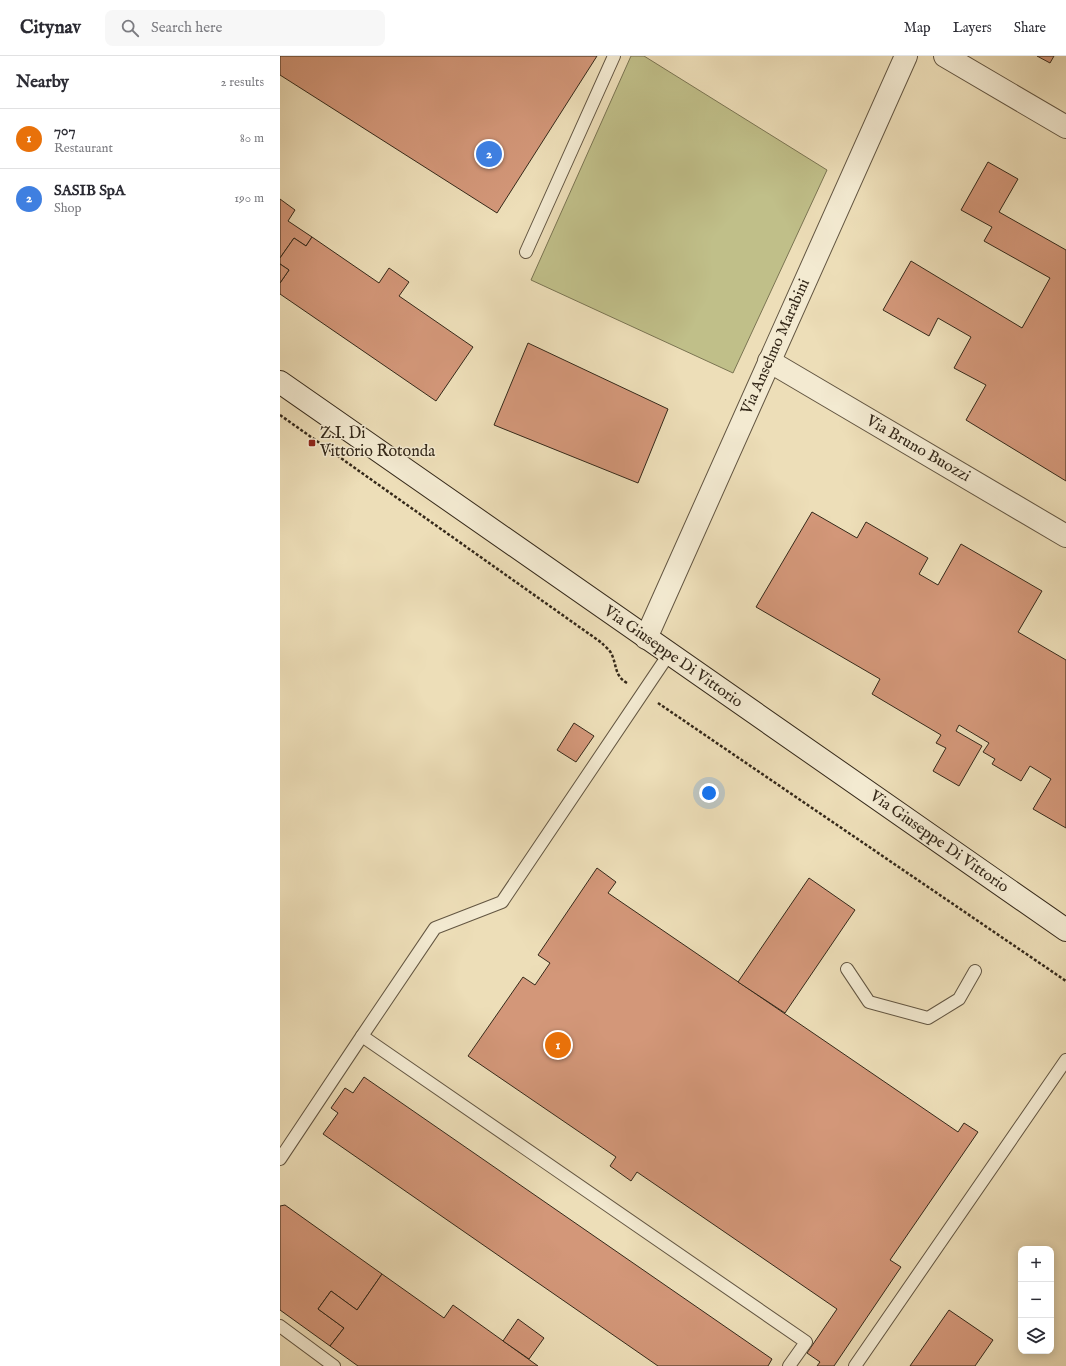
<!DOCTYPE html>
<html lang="en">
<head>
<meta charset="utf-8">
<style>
  body { margin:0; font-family:"IM FELL English",serif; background:#f7f7f7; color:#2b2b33 }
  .controls { position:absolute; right:12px; bottom:12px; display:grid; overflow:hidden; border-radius:8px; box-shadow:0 2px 10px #0003 }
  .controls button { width:36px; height:36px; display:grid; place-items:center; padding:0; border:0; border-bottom:1px solid #e1e1e2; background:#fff; color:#2b2b33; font:20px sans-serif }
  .you { position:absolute; left:429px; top:737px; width:14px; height:14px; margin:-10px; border:3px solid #fff; border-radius:50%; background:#1a73e8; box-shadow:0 0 0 6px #1a73e833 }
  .badge { display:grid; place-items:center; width:26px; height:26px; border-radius:50%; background:#0f766e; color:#fff; font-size:13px; font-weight:700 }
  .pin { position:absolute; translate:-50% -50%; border:2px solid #fff; box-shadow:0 1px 4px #0006 }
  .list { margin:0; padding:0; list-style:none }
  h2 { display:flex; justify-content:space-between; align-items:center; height:52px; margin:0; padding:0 16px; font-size:17px }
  h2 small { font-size:13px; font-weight:400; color:#7c7c81 }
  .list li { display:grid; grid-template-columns:26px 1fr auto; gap:12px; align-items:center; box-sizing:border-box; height:60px; padding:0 16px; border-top:1px solid #e1e1e2 }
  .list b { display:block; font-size:15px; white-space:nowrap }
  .list p { margin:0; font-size:13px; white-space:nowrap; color:#7c7c81 }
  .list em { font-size:13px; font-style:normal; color:#7c7c81 }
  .icon { flex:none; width:22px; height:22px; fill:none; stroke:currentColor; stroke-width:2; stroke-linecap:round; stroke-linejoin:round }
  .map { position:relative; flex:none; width:786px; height:1310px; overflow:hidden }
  header { display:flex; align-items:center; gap:24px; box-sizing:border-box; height:56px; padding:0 20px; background:#fff; border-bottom:1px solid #e1e1e2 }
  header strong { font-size:19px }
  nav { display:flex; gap:22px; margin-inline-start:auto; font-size:14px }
  .search { width:280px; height:36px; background:#f7f7f7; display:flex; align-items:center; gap:10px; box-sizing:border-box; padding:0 14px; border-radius:8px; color:#7c7c81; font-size:15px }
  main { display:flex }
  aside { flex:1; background:#fff }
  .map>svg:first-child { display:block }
  .green { fill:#c0bf89; stroke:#7a7452 }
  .building { fill:#d39779; stroke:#35291a }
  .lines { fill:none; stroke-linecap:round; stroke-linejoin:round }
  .lane-casing { stroke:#635642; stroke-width:14 }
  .street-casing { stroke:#635642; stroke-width:24 }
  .secondary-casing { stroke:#35291a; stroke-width:24 }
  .path { stroke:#35291a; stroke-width:2.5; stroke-dasharray:3 2; stroke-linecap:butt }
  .lane { stroke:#f3ead1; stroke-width:12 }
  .street { stroke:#f3ead1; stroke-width:22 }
  .secondary { stroke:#f3ead1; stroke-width:22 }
  .poi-dot { fill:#8f2418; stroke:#f3ead1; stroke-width:1.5 }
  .labels { text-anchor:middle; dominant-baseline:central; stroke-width:3; stroke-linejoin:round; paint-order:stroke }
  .street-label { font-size:16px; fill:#35291a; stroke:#f3ead1 }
  .poi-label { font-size:16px; fill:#35291a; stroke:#f3ead1; text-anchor:start }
</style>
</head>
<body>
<header>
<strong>Citynav</strong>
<div class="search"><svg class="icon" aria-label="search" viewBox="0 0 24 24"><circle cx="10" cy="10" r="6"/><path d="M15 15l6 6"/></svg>Search here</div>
<nav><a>Map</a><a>Layers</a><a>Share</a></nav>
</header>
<main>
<aside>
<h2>Nearby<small>2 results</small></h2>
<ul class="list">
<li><span class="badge" style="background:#e8710a">1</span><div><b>707</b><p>Restaurant</p></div><em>80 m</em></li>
<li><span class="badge" style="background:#3f7fe0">2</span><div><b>SASIB SpA</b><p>Shop</p></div><em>190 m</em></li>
</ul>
</aside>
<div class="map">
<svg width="786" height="1310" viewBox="0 0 786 1310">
  <rect width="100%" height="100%" fill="#eddeb8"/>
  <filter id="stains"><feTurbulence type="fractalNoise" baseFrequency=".005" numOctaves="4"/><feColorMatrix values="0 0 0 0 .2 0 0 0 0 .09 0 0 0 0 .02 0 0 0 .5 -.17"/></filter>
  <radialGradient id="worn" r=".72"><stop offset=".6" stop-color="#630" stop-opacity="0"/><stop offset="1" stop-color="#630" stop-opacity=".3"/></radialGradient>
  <path class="green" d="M 351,0 L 364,0 L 547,114 L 453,317 L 251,224 Z"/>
  <g class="building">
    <path d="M 0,0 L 317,0 L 217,157 L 0,19 Z"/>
    <path d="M 757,0 L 774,0 L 770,7 Z"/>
    <path d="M 708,106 L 738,123 L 719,156 L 786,194 L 786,425 L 686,364 L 706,329 L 674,312 L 691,281 L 658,262 L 649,280 L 603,254 L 631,205 L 742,272 L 770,222 L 704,185 L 712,171 L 681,154 Z"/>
    <path d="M 0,143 L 15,154 L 8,165 L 32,181 L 26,190 L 14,182 L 0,202 Z"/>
    <path d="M 32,181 L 99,227 L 109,212 L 129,226 L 119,240 L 193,291 L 156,345 L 0,238 L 0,227 L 9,214 L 0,208 L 0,202 L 14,182 L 26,190 Z"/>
    <path d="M 0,208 L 9,214 L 0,227 Z"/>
    <path d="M 248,287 L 388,353 L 358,427 L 214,369 Z"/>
    <path d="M 532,456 L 577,482 L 586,466 L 648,502 L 639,518 L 658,529 L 681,488 L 762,535 L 738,576 L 786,604 L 786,772 L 753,753 L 771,723 L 750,710 L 741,725 L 712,708 L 715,703 L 703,696 L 709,687 L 679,669 L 676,675 L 702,690 L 679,730 L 653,715 L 666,692 L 656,687 L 661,679 L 592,638 L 600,623 L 476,551 Z"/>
    <path d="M 294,667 L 314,680 L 296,706 L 277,694 Z"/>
    <path d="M 317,812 L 336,826 L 328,837 L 678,1076 L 684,1067 L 698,1076 L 610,1204 L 621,1211 L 554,1310 L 537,1310 L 540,1306 L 527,1297 L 557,1253 L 357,1116 L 351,1125 L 330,1110 L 336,1101 L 188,1000 L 243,921 L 255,929 L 270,907 L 258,899 Z"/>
    <path d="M 529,822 L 575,854 L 505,957 L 458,926 Z"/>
    <path d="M 84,1021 L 492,1303 L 488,1310 L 378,1310 L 43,1078 L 58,1057 L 51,1052 L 65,1032 L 73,1037 Z"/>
    <path d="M 5,1149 L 102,1218 L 77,1254 L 51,1235 L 38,1253 L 64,1272 L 50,1290 L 0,1254 L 0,1150 Z"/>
    <path d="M 102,1218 L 164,1262 L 173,1249 L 258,1310 L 78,1310 L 50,1290 L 64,1272 L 38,1253 L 51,1235 L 77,1254 Z"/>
    <path d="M 669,1254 L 713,1284 L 695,1310 L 630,1310 Z"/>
    <path d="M 238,1263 L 264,1282 L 249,1303 L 223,1285 Z"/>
  </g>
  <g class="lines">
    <g class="lane-casing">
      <g id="lane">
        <path d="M 246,196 L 334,0"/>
        <path d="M 389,598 L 222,846 L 155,872 L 82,980 L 526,1286 L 509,1310"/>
        <path d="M 567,913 L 589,946 L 648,962 L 679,943 L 695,915"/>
        <path d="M 0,1103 L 82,980"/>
        <path d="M 0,1270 L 54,1310"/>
        <path d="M 575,1310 L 786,1004"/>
      </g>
    </g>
    <g class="street-casing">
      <g id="street">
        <path d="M 665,0 L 786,71"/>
        <path d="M 489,305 L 786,480"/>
        <path d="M 366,582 L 626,0"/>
      </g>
    </g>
    <g class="secondary-casing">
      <path id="secondary" d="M 0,326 L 786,874"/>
    </g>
    <g class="path">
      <path d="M 0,359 L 322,587 C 324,590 329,593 331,597 C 337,608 334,620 347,627"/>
      <path d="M 378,647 L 786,925"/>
    </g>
    <use href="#lane" class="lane"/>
    <use href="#street" class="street"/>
    <use href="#secondary" class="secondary"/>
  </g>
  <rect class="poi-dot" x="28" y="383" width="8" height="8" rx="2"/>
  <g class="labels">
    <g class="street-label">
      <text transform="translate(496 291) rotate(-66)">Via Anselmo Marabini</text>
      <text transform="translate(638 393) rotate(30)">Via Bruno Buozzi</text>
      <text transform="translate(393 601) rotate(35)">Via Giuseppe Di Vittorio</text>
      <text transform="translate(659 786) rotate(35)">Via Giuseppe Di Vittorio</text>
    </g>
    <g class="poi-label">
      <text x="40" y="378">Z.I. Di<tspan x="40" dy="18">Vittorio Rotonda</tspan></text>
    </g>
  </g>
  <rect width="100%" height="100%" filter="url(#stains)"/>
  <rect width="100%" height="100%" fill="url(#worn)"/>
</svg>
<div class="controls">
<button>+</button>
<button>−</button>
<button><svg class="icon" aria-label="layers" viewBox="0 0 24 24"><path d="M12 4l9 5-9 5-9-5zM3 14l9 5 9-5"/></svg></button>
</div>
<div class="you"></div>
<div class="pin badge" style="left:278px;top:989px;background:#e8710a">1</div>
<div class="pin badge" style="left:209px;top:98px;background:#3f7fe0">2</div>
</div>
</main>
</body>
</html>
